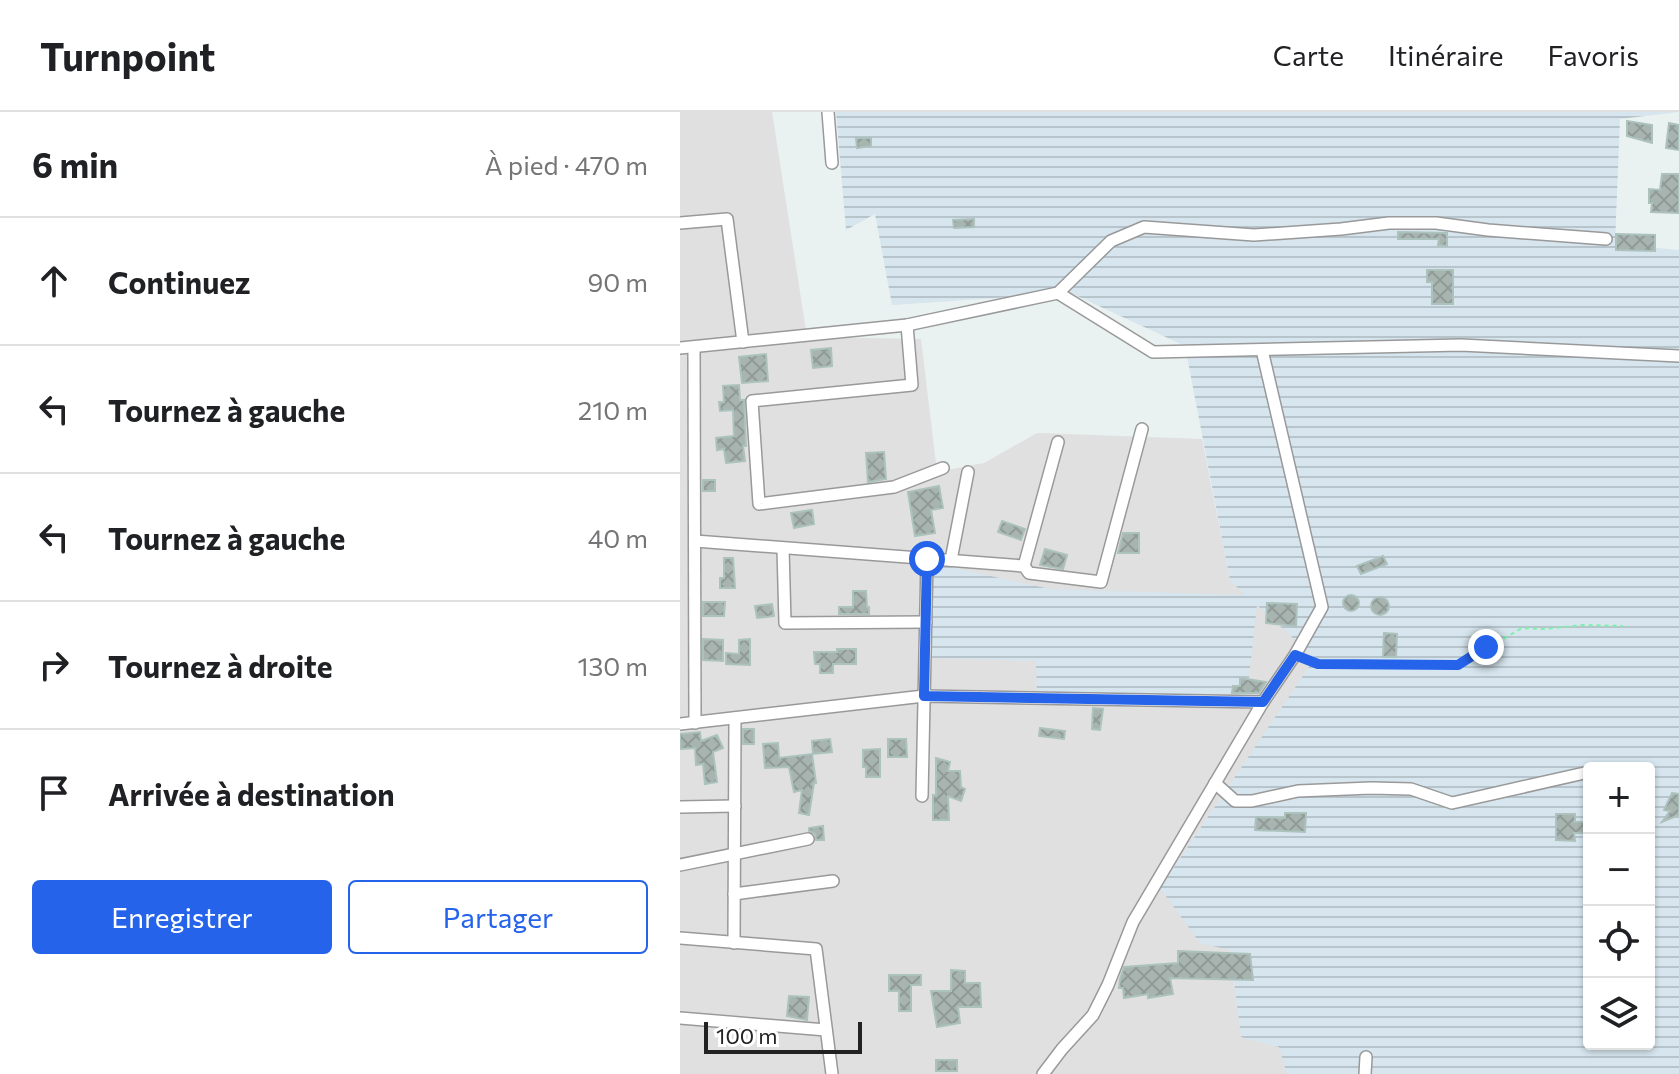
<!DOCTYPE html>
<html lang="fr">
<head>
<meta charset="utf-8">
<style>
  body { margin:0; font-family:Commissioner,sans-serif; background:#f6f6f6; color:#202124 }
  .controls { position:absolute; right:24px; bottom:24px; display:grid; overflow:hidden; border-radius:8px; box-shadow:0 2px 6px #0004 }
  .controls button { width:72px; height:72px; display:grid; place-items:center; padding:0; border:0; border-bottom:2px solid #e0e0e0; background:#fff; color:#202124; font:40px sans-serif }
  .scale { position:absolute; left:24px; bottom:20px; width:158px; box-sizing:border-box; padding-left:8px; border:4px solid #222; border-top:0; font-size:22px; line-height:28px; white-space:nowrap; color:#222; -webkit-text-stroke:6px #fff; paint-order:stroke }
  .stop { position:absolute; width:24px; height:24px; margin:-18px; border:6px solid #2563eb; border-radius:50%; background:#fff }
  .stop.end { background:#2563eb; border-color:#fff; box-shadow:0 2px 8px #0008 }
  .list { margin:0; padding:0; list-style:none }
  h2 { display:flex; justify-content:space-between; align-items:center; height:104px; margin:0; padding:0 32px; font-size:34px }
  h2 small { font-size:26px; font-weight:400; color:#757577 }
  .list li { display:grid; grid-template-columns:52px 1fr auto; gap:24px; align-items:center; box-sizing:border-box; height:128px; padding:0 32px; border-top:2px solid #e0e0e0 }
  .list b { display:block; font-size:30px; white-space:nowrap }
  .list em { font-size:26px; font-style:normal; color:#757577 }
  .actions { display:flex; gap:16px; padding:24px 32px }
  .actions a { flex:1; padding:18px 0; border:2px solid #2563eb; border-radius:8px; text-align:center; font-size:28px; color:#2563eb }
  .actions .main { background:#2563eb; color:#fff }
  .icon { flex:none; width:44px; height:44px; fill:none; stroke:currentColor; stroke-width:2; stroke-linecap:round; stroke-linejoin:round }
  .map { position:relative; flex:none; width:999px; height:962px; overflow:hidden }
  header { display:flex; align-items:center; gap:48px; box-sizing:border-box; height:112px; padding:0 40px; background:#fff; border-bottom:2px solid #e0e0e0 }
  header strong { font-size:38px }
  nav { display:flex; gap:44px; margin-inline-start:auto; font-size:28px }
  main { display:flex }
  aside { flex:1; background:#fff }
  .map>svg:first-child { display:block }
  .residential { fill:#dfe0df }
  .farmland { fill:url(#farmland-rules); fill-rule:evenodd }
  .building { fill:url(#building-cross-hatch); stroke:#acc2bd; stroke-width:2 }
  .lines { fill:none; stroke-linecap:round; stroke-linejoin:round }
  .street-casing { stroke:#999; stroke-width:14 }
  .path { stroke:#79f2ab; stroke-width:2; stroke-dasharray:4 4; stroke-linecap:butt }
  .street { stroke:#fff; stroke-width:11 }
  .route { stroke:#2563eb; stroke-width:10 }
</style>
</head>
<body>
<header>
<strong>Turnpoint</strong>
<nav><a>Carte</a><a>Itinéraire</a><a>Favoris</a></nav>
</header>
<main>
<aside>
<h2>6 min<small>À pied · 470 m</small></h2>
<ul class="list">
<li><svg class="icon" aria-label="ahead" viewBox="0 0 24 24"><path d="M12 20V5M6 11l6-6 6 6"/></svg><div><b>Continuez</b></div><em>90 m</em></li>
<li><svg class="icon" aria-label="left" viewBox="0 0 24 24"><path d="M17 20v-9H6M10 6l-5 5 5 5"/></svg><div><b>Tournez à gauche</b></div><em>210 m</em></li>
<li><svg class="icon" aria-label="left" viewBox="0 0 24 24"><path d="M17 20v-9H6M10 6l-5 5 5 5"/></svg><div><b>Tournez à gauche</b></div><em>40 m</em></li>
<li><svg class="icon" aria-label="right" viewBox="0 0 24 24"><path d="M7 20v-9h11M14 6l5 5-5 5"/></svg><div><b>Tournez à droite</b></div><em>130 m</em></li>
<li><svg class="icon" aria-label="arrive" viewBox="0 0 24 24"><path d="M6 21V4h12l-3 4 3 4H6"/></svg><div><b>Arrivée à destination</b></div></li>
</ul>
<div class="actions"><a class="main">Enregistrer</a><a>Partager</a></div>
</aside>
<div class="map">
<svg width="999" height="962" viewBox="0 0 999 962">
  <defs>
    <pattern id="farmland-rules" width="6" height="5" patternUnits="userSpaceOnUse" patternTransform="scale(2)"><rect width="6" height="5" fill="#d6e5ee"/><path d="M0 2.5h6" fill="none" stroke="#b7c4cc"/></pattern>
    <pattern id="building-cross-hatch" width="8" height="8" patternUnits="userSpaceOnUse" patternTransform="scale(2)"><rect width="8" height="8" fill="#a8b4b0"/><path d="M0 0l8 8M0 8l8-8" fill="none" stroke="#909a97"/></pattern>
  </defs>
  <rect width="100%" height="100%" fill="#e9f1f1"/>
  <path class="residential" d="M 0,0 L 92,0 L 127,225 L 241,227 L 257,360 L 304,351 L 357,321 L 522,327 L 550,468 L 636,546 L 480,776 L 550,838 L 561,925 L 600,935 L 607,962 L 0,962 Z"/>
  <path class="farmland" d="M 156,0 L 999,0 L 940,7 L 935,132 L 999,138 L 999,962 L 607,962 L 599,935 L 561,925 L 550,838 L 520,831 L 480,776 L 635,546 L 577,493 L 567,583 L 357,581 L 356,549 L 247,546 L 251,451 L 370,477 L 565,483 L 550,468 L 505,234 L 391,181 L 212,193 L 195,102 L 166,118 ZM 909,656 L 969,656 L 969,932 L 909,932 Z"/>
  <g class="building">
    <path d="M 947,9 L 972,13 L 972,31 L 947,24 Z"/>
    <path d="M 989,11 L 999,13 L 999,38 L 986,36 Z"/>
    <path d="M 176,26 L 191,26 L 191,34 L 177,36 Z"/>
    <path d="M 982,62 L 999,62 L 999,101 L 971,100 L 972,91 L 969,91 L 969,77 L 980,78 Z"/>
    <path d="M 294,107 L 294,115 L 274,116 L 273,108 Z"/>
    <path d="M 718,120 L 767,121 L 767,134 L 758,133 L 759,127 L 718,127 Z"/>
    <path d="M 936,122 L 975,123 L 975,139 L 936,138 Z"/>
    <path d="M 747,158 L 773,158 L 773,192 L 752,192 L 752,170 L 747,170 Z"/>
    <path d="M 151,236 L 152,254 L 133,256 L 131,238 Z"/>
    <path d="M 86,242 L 88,269 L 62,271 L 59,245 Z"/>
    <path d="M 59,273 L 60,288 L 64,288 L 66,334 L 63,334 L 65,349 L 46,351 L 44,337 L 37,338 L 36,326 L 54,324 L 53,298 L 40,299 L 39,290 L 44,290 L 43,274 Z"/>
    <path d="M 204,340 L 206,367 L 188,370 L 186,341 Z"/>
    <rect x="23" y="368" width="12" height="11"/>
    <path d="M 259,374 L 263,396 L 251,398 L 255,421 L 235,424 L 228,380 Z"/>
    <path d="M 132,398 L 134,412 L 114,416 L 111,401 Z"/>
    <path d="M 322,409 L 345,417 L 341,428 L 318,420 Z"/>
    <path d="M 443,421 L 459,421 L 459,441 L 438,441 Z"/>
    <path d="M 365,437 L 387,443 L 383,457 L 360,453 Z"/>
    <path d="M 703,444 L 707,452 L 681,462 L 677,454 Z"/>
    <path d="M 44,446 L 53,446 L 55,476 L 40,476 L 40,466 L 44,466 Z"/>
    <path d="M 173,479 L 186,479 L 187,495 L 189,495 L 189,502 L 159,502 L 159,495 L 173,495 Z"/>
    <circle cx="671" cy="491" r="8"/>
    <circle cx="700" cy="494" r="9"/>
    <path d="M 23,490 L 45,490 L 44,504 L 23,504 Z"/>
    <path d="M 587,491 L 617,492 L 616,514 L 586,511 Z"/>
    <path d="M 92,492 L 94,504 L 77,506 L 75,494 Z"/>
    <path d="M 704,521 L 717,522 L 716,545 L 703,545 Z"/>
    <path d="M 23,527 L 43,528 L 43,549 L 23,548 Z"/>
    <path d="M 70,527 L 70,553 L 46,552 L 46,541 L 59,542 L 59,528 Z"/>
    <path d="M 157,537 L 176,537 L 176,552 L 153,552 L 153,561 L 140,561 L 140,552 L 135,552 L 134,540 L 157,540 Z"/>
    <path d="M 560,566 L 586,570 L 579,581 L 552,581 L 553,574 L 560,574 Z"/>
    <path d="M 413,596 L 423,597 L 420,618 L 412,617 Z"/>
    <path d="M 360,616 L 385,619 L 384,627 L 359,624 Z"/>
    <rect x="63" y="617" width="11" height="15"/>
    <path d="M 20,620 L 21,629 L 37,623 L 43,636 L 33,640 L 37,670 L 25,672 L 23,652 L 16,653 L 15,636 L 0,637 L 0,622 Z"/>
    <path d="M 150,627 L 152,640 L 133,642 L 132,629 Z"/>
    <path d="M 208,627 L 226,627 L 227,645 L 208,645 Z"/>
    <path d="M 98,631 L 99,646 L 132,642 L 136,671 L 134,671 L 129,703 L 119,701 L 122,678 L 114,680 L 109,655 L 85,656 L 83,632 Z"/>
    <path d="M 200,637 L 200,665 L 186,665 L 186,655 L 183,655 L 183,638 Z"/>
    <path d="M 256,646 L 270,650 L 268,659 L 280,659 L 281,675 L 285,677 L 281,689 L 268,684 L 269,708 L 253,708 L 253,683 L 256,683 Z"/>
    <path d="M 992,681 L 999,682 L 999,703 L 982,710 L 990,699 L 984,698 Z"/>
    <path d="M 605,701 L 626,701 L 625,720 L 575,718 L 576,705 L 605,706 Z"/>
    <path d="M 876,702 L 895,702 L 895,710 L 909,710 L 909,721 L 894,721 L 895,729 L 876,728 Z"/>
    <path d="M 143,714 L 144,728 L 136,728 L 135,722 L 129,719 L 129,716 Z"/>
    <path d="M 498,839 L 570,842 L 573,868 L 490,866 L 493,882 L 468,886 L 468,882 L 444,886 L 443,876 L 439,876 L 440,867 L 444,855 L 498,851 Z"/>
    <path d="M 271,858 L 285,859 L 285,871 L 300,871 L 301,895 L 278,895 L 280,911 L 257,915 L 251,879 L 271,879 Z"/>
    <path d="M 209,863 L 241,863 L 241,873 L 231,873 L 231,899 L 219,899 L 219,879 L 209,879 Z"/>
    <path d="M 109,884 L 129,885 L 127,908 L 107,904 Z"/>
    <rect x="256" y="948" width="21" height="11"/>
  </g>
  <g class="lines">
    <g class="street-casing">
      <g id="street">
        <path d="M 148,0 L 152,51"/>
        <path d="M 0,111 L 47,107 L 63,230"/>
        <path d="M 378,181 L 473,240 L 781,233 L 999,244"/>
        <path d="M 227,213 L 232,273 L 72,289 L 79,392 L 214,375 L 263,356"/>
        <path d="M 14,235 L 15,611"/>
        <path d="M 0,236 L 227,213 L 378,181 L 431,129 L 464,115 L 574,123 L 661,117 L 709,111 L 756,111 L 808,118 L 926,127"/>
        <path d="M 15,429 L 344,454 L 349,461 L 421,470 L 462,317"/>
        <path d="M 103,436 L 105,511 L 246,510"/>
        <path d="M 271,448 L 288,360"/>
        <path d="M 344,454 L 378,330"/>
        <path d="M 0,612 L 244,584 L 583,590"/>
        <path d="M 535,671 L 555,689 L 572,689 L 618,679 L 691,676 L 731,677 L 772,691 L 909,660"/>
        <path d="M 242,684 L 247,447"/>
        <path d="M 0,695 L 55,694"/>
        <path d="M 0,753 L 128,727"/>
        <path d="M 54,782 L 153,769"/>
        <path d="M 0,826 L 136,837 L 152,962"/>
        <path d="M 54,831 L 55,606"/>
        <path d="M 0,906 L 146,918"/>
        <path d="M 363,962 L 382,937 L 413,903 L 428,873 L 453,810 L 583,590 L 615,543 L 642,495 L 582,238"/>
        <path d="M 685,962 L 686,945"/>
      </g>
    </g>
    <path class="path" d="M 624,546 L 638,552 L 778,553 L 842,516 L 864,517 L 903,513 L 943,514"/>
    <use href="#street" class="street"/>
  </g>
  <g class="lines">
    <path class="route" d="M 247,447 L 244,584 L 583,590 L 615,543 L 638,552 L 778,553 L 806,535"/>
  </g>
</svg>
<div class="controls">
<button>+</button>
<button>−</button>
<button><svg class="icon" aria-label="locate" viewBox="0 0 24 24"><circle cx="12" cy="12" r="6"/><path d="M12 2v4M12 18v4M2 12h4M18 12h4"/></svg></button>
<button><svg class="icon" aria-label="layers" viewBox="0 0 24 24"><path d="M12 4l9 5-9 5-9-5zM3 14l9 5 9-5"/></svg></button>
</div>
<div class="scale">100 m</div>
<div class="stop" style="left:247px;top:447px"></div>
<div class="stop end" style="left:806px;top:535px"></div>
</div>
</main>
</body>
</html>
